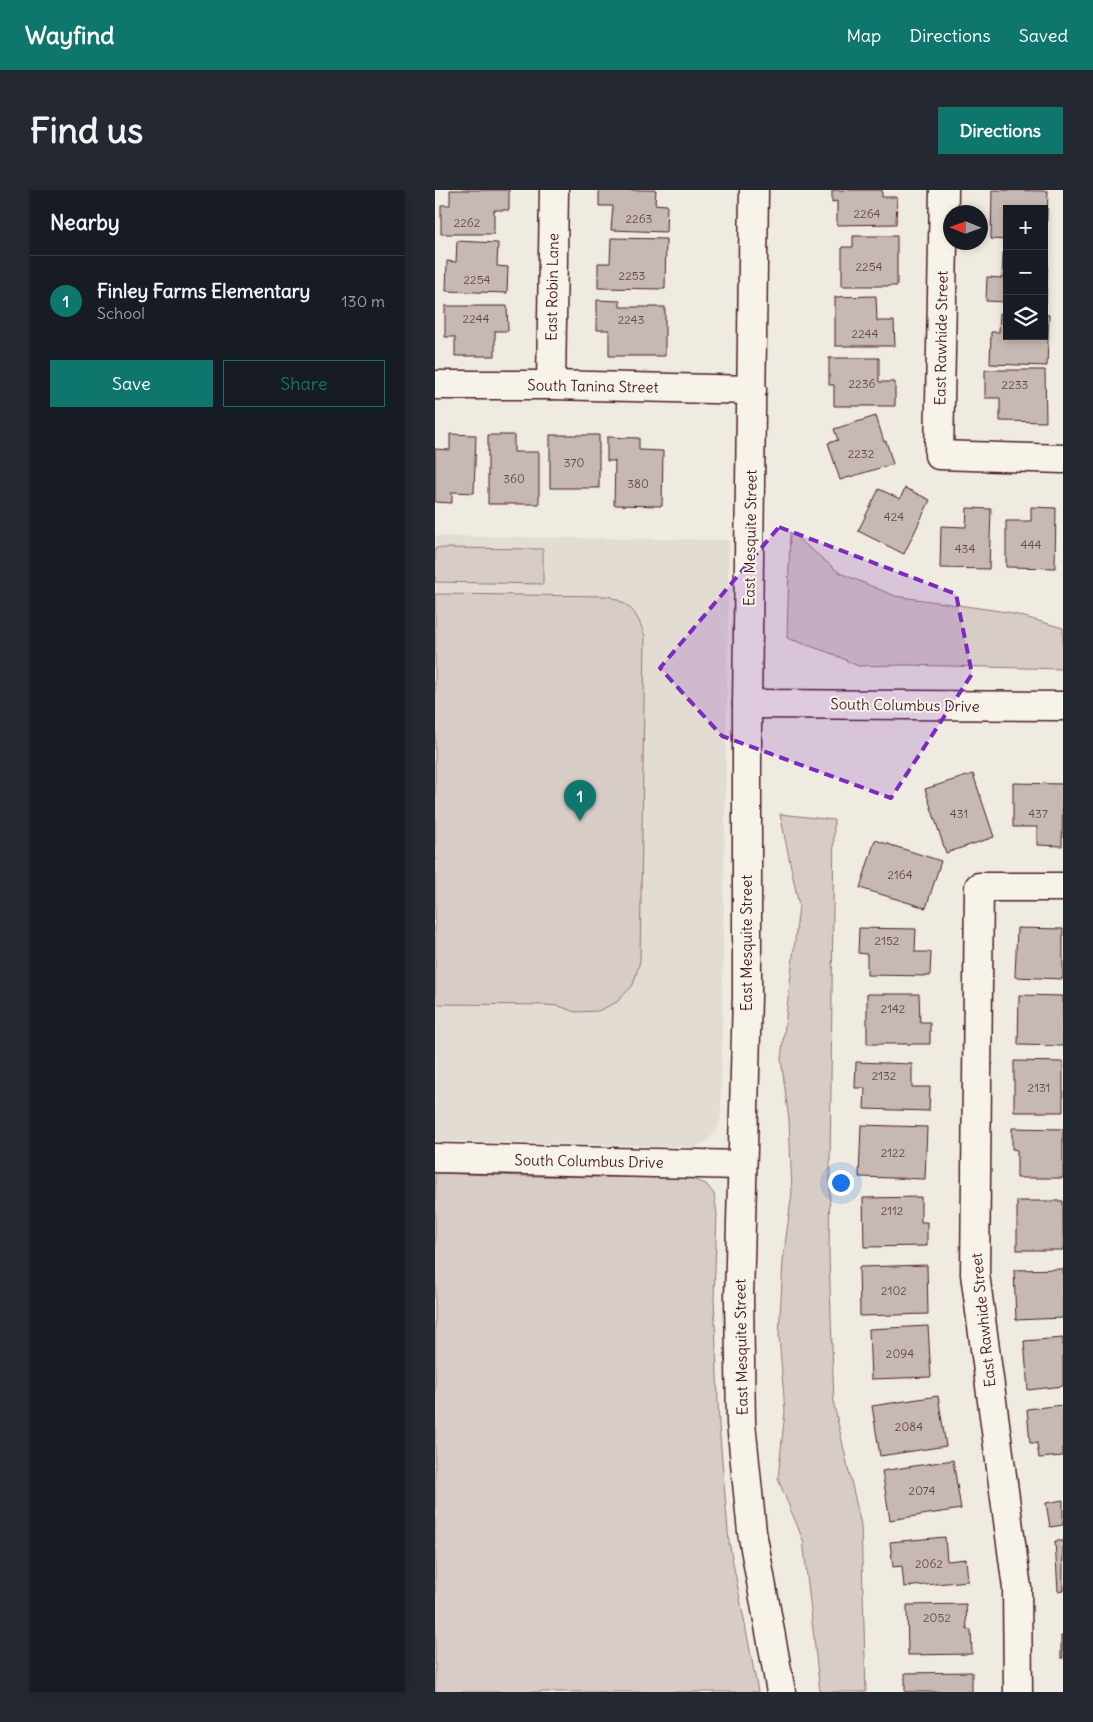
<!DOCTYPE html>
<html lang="en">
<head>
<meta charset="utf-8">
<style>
  body { margin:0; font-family:Delius,sans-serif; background:#242831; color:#f1f3f6 }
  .controls { position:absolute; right:15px; top:15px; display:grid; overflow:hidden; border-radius:0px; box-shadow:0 2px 8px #0003 }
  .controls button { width:45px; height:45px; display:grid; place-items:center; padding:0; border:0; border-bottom:1px solid #363941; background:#171b24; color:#f1f3f6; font:25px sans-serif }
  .compass { position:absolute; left:508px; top:15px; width:45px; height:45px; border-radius:50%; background:#171b24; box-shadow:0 2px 8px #0003; rotate:271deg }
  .you { position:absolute; left:405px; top:992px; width:18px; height:18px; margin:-12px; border:4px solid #fff; border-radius:50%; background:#1a73e8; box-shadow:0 0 0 8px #1a73e833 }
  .badge { display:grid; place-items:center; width:32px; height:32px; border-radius:50%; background:#0f766e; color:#fff; font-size:16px; font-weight:700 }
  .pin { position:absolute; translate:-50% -41px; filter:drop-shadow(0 1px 2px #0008) }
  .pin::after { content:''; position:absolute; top:26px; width:18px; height:15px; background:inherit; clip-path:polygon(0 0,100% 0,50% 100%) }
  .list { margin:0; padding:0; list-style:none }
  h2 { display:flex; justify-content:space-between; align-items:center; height:65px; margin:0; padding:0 20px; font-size:21px }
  h2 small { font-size:16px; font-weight:400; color:#9ea1a6 }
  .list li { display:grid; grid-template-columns:32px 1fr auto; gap:15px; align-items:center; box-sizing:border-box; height:90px; padding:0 20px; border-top:1px solid #363941 }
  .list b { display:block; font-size:19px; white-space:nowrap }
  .list p { margin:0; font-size:16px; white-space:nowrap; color:#9ea1a6 }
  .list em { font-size:16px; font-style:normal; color:#9ea1a6 }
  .actions { display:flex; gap:10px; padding:15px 20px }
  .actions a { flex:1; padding:11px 0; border:1px solid #0f766e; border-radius:0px; text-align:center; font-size:18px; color:#0f766e }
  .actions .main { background:#0f766e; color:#fff }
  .icon { flex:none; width:28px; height:28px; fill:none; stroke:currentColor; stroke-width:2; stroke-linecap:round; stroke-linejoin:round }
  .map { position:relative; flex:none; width:628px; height:1502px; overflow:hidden; border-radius:0px }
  header { display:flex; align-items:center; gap:30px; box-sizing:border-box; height:70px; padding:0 25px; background:#0f766e; color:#fff }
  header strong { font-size:24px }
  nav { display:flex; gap:28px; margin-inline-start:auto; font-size:18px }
  .intro { display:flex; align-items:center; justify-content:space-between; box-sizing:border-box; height:120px; padding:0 30px }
  h1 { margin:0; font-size:35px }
  .button { padding:12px 22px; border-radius:0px; background:#0f766e; color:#fff; font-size:18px; font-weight:700 }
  main { display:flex; gap:30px; padding:0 30px }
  aside { flex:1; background:#171b24; border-radius:0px; box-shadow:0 2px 8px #0003 }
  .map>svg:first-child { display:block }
  .built { fill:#e3dcd2 }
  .green { fill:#d8cdc6; stroke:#917678 }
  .building { fill:#c6b8b3; stroke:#4a1f2b }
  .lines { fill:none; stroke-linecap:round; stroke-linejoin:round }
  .minor-casing { stroke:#4a1f2b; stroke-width:31 }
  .minor { stroke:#f7f3e8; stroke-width:28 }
  .marked { fill:#7b2cbf; fill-opacity:0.2; stroke:#7b2cbf; stroke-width:4; stroke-dasharray:10 6; stroke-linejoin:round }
  .labels { text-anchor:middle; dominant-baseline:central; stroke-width:4; stroke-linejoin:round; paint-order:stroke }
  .number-label { font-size:12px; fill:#69454d }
  .street-label { font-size:15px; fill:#4a1f2b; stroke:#f7f3e8 }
</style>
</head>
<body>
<header>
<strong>Wayfind</strong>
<nav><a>Map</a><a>Directions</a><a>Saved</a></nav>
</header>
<div class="intro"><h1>Find us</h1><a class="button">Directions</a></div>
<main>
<aside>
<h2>Nearby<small></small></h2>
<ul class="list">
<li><span class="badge">1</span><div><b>Finley Farms Elementary</b><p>School</p></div><em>130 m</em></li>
</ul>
<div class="actions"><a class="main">Save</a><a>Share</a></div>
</aside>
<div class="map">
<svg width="628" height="1502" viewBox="0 0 628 1502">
  <rect width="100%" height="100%" fill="#f0ebe0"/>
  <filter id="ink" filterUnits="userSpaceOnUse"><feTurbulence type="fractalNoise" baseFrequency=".02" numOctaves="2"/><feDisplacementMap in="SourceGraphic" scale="10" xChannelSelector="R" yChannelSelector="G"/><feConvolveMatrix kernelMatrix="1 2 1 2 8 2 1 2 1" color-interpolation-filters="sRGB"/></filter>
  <g filter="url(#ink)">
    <path class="built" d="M 0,346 L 294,350 L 286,913 L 286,927 L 282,939 L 274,950 L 261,957 L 0,951 Z"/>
    <g class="green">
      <path d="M 355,342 L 405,383 L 460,406 L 572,422 L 628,438 L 628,479 L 472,475 L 423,476 L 398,464 L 352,448 Z"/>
      <path d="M 0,358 L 108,359 L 108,394 L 0,392 Z"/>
      <path d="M 0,404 L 173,406 C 197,415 201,422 210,446 L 205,771 L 198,795 L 182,812 L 163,821 L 140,822 L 124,816 L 110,815 L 0,814 Z"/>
      <path d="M 345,624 L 399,630 L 394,1066 L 399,1215 L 426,1335 L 431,1502 L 385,1502 L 368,1350 L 343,1289 L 350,1221 L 344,1146 L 348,1071 L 357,1002 L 354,930 L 346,869 L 364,716 Z"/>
      <path d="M 0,983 L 88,986 L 254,988 L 271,994 L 279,1004 L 282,1024 L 279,1107 L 284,1236 L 294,1352 L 323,1502 L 0,1502 Z"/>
    </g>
    <g class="building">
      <path d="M 15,0 L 74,0 L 74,20 L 59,20 L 59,44 L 6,44 L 6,15 L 15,15 Z"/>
      <path d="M 164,0 L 221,0 L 220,14 L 232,15 L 231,42 L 176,40 L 178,16 L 164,16 Z"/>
      <path d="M 397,0 L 447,0 L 447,7 L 462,7 L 461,34 L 402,35 L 402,11 L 397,12 Z"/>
      <path d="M 557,0 L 613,1 L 611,51 L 609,51 L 609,19 L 572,19 L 572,50 L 556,49 Z"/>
      <path d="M 418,46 L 462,46 L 462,96 L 407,96 L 407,57 L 418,57 Z"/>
      <path d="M 176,48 L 231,49 L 230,99 L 163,98 L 163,73 L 175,73 Z"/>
      <path d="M 22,51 L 63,53 L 62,76 L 73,77 L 72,103 L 11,101 L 12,71 L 21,72 Z"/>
      <path d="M 568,63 L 572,63 L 572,112 L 551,111 L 552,87 L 567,88 Z"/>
      <path d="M 609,65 L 613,65 L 611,114 L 609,114 Z"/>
      <path d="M 441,106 L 442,131 L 459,131 L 460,156 L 400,156 L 400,107 Z"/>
      <path d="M 162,110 L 185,111 L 185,117 L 230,117 L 230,166 L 174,166 L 174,140 L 162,140 Z"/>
      <path d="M 10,116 L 72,116 L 73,141 L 60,141 L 60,166 L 20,166 L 20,147 L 10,147 Z"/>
      <path d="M 565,123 L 572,123 L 572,146 L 609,146 L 609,124 L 614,125 L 612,176 L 555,174 L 556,142 L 564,142 Z"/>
      <path d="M 394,168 L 444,168 L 444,192 L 460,192 L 460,216 L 399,216 L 399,195 L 394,195 Z"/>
      <path d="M 550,180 L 610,180 L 611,232 L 565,231 L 565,208 L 550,208 Z"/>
      <path d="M 441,226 L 449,252 L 451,251 L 458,274 L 405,290 L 393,253 L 403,250 L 399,239 Z"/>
      <path d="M 15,244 L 41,245 L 39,303 L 17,302 L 17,313 L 0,312 L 0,259 L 15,260 Z"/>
      <path d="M 53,245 L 79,245 L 79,262 L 104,262 L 104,314 L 53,314 Z"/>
      <rect x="115" y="245" width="49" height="53"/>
      <path d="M 172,247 L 204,248 L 204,260 L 228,261 L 227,316 L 179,315 L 180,271 L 172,271 Z"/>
      <path d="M 470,298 L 495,310 L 469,364 L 423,341 L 444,299 L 465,309 Z"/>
      <path d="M 596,317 L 621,318 L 620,378 L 571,377 L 571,331 L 596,331 Z"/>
      <path d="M 532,318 L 556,319 L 554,379 L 505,378 L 506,336 L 531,337 Z"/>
      <path d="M 538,584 L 559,647 L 511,663 L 490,599 Z"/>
      <path d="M 578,593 L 628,594 L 627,656 L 602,655 L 602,637 L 578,637 Z"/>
      <path d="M 440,650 L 506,671 L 491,718 L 425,698 Z"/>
      <path d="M 424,738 L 481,739 L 480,762 L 496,762 L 495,786 L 432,785 L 432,764 L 423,763 Z"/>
      <path d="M 582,738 L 628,739 L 628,789 L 580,787 Z"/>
      <path d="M 432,804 L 484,804 L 485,832 L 495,832 L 495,854 L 432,854 Z"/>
      <path d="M 584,805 L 628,806 L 628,856 L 583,855 Z"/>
      <path d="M 579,871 L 628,872 L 628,922 L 579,922 Z"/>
      <path d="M 421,872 L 477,874 L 477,897 L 495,897 L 494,921 L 429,919 L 430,898 L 420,898 Z"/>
      <path d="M 426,935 L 492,937 L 490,989 L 424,987 Z"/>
      <path d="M 577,938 L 628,939 L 628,988 L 582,988 L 582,960 L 577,959 Z"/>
      <path d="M 486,1007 L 486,1032 L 492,1032 L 492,1056 L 429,1057 L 428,1008 Z"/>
      <rect x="582" y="1011" width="46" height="49"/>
      <path d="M 492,1075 L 493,1124 L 425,1126 L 424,1077 Z"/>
      <path d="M 628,1079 L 628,1128 L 581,1130 L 579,1080 Z"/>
      <path d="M 493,1136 L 496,1187 L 436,1189 L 434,1139 Z"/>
      <path d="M 628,1148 L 628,1196 L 593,1200 L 589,1151 Z"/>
      <path d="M 503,1206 L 511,1256 L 445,1266 L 437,1216 Z"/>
      <path d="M 628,1215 L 628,1266 L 604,1268 L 602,1253 L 595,1253 L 592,1219 Z"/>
      <path d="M 518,1270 L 526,1319 L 455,1330 L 447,1281 Z"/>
      <path d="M 628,1310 L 628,1335 L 615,1337 L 611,1313 Z"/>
      <path d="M 510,1347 L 512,1371 L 531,1369 L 533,1391 L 469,1397 L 467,1376 L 458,1377 L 455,1352 Z"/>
      <path d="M 620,1351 L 628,1351 L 628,1400 L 623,1401 Z"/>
      <path d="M 531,1414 L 532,1440 L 536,1440 L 537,1464 L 473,1465 L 472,1415 Z"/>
      <rect x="626" y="1446" width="2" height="22"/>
      <path d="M 537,1482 L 537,1502 L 470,1502 L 470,1483 Z"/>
    </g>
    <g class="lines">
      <g class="minor-casing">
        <g id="minor">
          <path d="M 319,0 L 312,514 L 312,806 L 304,1108 L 305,1171 L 306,1233 L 317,1342 L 346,1502"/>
          <path d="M 509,0 L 504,265 L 628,269"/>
          <path d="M 0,195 L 116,195 L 317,200"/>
          <path d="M 116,195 L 119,0"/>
          <path d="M 312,514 L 628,516"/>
          <path d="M 0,968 L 307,975"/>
          <path d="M 583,1502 L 582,1398 L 540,1084 L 544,697 L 628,697"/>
        </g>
      </g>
      <use href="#minor" class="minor"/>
    </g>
  </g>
  <path class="marked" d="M 344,337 L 521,404 L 537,484 L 456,608 L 287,546 L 225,478 Z"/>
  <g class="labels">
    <g class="number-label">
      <text x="432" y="23">2264</text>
      <text x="204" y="28">2263</text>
      <text x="32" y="32">2262</text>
      <text x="434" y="76">2254</text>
      <text x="197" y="85">2253</text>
      <text x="42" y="89">2254</text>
      <text x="41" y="128">2244</text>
      <text x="196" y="129">2243</text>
      <text x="430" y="143">2244</text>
      <text x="427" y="193">2236</text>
      <text x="580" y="194">2233</text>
      <text x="426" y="263">2232</text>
      <text x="139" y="272">370</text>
      <text x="79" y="288">360</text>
      <text x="203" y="293">380</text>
      <text x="459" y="326">424</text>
      <text x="596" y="354">444</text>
      <text x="530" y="358">434</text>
      <text x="524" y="623">431</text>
      <text x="603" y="623">437</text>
      <text x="465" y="684">2164</text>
      <text x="452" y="750">2152</text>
      <text x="458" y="818">2142</text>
      <text x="449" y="885">2132</text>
      <text x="604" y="897">2131</text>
      <text x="458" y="962">2122</text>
      <text x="457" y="1020">2112</text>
      <text x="459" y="1100">2102</text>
      <text x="465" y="1163">2094</text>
      <text x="474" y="1236">2084</text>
      <text x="487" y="1300">2074</text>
      <text x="494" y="1373">2062</text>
      <text x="502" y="1427">2052</text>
    </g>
    <g class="street-label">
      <text transform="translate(117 97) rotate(-89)">East Robin Lane</text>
      <text transform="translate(506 148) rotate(-89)">East Rawhide Street</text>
      <text transform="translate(158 196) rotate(1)">South Tanina Street</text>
      <text transform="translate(315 348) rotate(-89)">East Mesquite Street</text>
      <text transform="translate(470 515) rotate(1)">South Columbus Drive</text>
      <text transform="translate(311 753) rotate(-90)">East Mesquite Street</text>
      <text transform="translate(154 971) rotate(1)">South Columbus Drive</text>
      <text transform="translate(548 1130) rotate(-96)">East Rawhide Street</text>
      <text transform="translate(306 1157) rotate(-91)">East Mesquite Street</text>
    </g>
  </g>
</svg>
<div class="controls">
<button>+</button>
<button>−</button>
<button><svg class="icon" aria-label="layers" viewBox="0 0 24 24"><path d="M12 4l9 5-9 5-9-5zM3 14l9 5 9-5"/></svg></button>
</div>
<svg class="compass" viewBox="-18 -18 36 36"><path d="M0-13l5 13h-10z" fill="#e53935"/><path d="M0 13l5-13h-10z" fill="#9ea1a6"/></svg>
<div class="you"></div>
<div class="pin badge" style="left:145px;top:631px">1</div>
</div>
</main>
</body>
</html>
